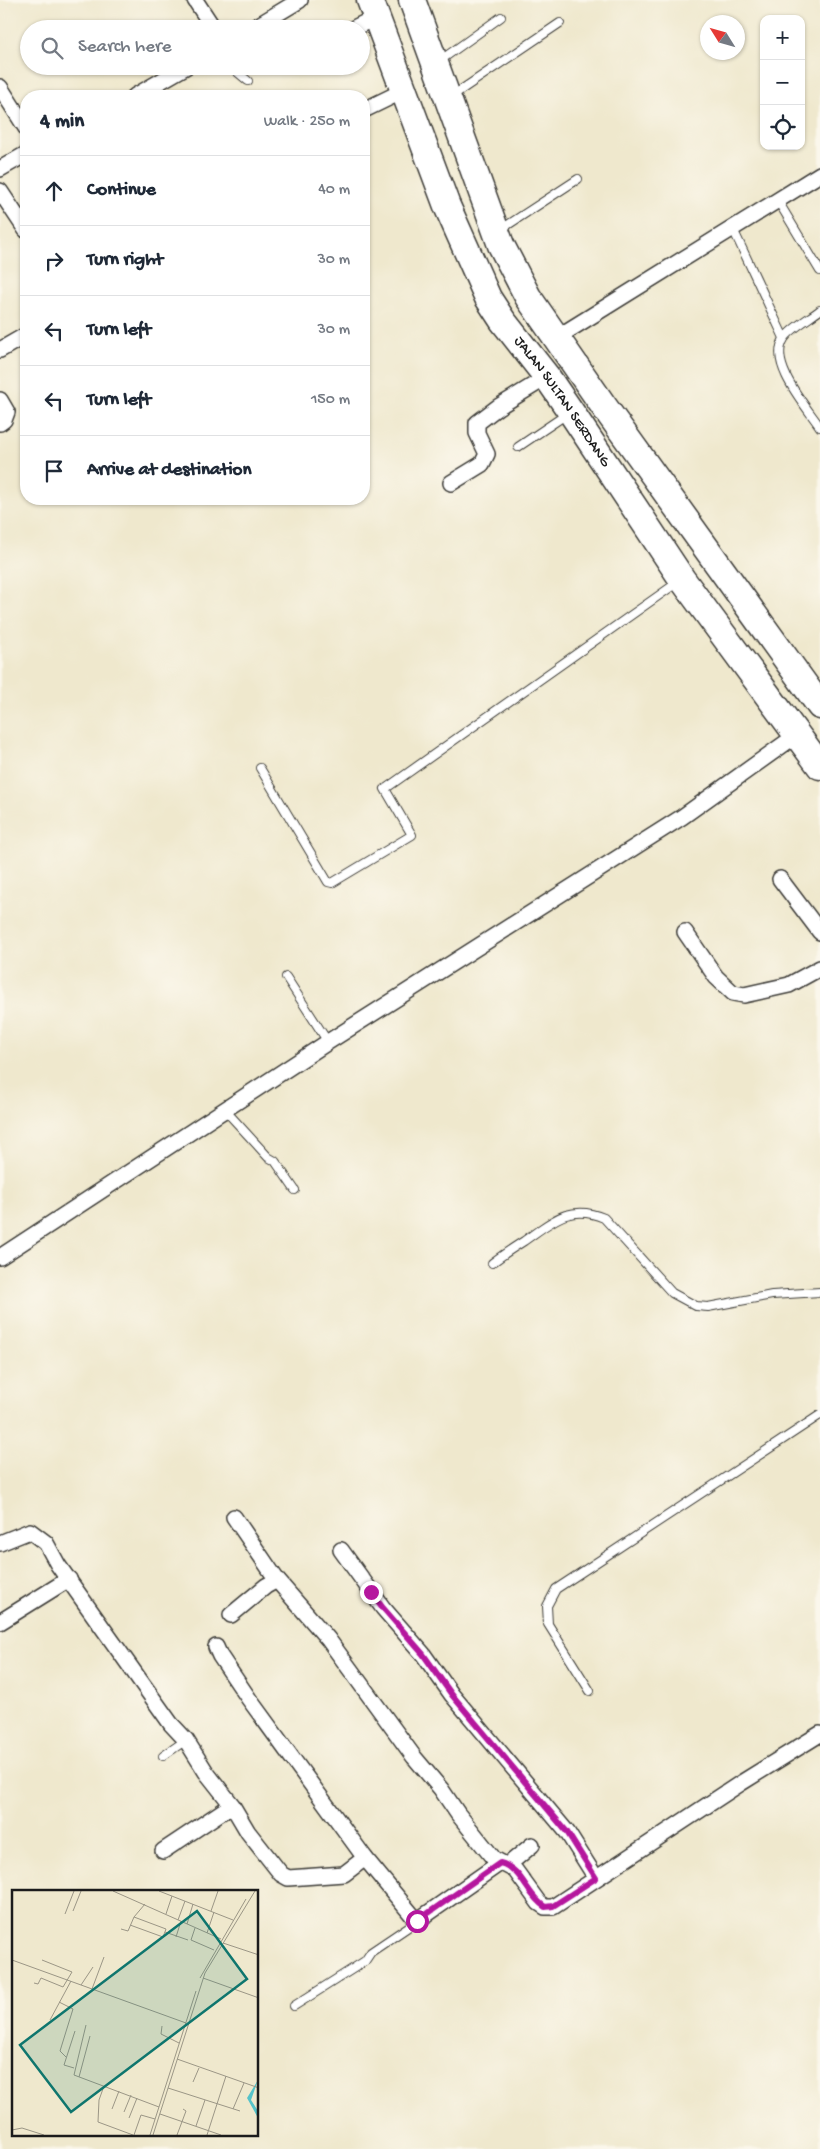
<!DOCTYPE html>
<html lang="en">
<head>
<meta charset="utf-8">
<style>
  body { margin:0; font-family:"Gochi Hand",sans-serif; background:#f2f2f3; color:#1f2937 }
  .controls { position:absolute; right:15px; top:15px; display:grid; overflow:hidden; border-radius:10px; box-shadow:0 1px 4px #0004 }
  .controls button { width:45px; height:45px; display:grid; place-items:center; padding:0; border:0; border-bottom:1px solid #e0e1e3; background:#fff; color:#1f2937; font:25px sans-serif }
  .compass { position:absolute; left:700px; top:15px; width:45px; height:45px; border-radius:50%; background:#fff; box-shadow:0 1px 4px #0004; rotate:307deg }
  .stop { position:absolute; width:15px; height:15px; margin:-11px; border:4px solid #b5179e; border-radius:50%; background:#fff }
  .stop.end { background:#b5179e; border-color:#fff; box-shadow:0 1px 5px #0008 }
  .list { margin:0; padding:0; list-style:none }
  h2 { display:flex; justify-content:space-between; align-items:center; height:65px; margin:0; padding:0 20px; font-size:21px }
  h2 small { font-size:16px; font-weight:400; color:#747a83 }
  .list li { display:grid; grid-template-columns:32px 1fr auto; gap:15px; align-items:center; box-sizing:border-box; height:70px; padding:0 20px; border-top:1px solid #e0e1e3 }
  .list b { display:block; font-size:19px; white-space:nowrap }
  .list em { font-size:16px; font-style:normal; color:#747a83 }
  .icon { flex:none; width:28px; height:28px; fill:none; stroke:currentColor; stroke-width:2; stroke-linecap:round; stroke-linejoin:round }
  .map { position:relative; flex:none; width:820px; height:2149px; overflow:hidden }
  .search { position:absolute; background:#fff; box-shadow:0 1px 4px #0004; left:20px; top:20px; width:350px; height:55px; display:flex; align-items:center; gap:12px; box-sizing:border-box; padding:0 18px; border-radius:28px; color:#747a83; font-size:19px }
  .panel { position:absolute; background:#fff; box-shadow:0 1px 4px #0004; left:20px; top:90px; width:350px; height:415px; border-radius:20px }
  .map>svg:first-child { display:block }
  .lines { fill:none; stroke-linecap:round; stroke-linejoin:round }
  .lane-casing { stroke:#3c3b37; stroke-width:10 }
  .street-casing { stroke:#3c3b37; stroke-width:18 }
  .highway-casing { stroke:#3c3b37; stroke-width:29 }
  .lane { stroke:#fff; stroke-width:8 }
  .street { stroke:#fff; stroke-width:15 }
  .highway { stroke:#fff; stroke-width:26 }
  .route { stroke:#b5179e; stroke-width:6 }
  .labels { text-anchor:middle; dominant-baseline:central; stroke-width:4; stroke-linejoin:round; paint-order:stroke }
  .street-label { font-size:15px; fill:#1c1c1c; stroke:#fbf7ec }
  .inset-road { fill:none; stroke:#9b9686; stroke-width:1 }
  .view { fill:#0f766e; fill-opacity:0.15; stroke:#0f766e; stroke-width:2.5 }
  .inset-edge { fill:none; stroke:#1c1c1c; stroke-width:2.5 }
</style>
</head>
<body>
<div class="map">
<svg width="820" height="2149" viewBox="0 0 820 2149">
  <rect width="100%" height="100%" fill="#fbf7ec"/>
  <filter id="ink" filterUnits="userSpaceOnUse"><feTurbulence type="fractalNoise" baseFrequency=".02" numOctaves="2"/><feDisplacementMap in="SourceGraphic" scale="10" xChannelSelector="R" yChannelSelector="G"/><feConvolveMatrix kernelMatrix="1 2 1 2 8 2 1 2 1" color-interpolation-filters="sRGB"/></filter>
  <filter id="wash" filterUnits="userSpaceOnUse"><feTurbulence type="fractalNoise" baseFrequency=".0096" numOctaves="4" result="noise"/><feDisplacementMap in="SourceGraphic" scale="20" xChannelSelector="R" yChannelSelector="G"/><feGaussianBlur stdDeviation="1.12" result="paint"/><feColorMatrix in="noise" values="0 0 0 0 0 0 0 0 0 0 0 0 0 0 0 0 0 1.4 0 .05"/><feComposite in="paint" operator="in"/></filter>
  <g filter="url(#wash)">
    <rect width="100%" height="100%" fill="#efe8cd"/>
  </g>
  <g filter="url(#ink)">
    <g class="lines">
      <g class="lane-casing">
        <g id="lane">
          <path d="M 438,62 L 501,17"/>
          <path d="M 230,66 L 248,81"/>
          <path d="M 452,96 L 560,23"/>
          <path d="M 778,201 L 820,271"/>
          <path d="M 733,229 L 784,338"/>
          <path d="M 500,230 L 578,179"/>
          <path d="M 820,310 C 810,318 790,329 784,339 C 768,364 806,406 820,427"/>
          <path d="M 518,447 L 567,414"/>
          <path d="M 260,768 L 328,882 L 332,883 L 412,835 L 385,789 L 678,582"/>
          <path d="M 286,977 L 328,1042"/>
          <path d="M 225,1110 L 268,1157 L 275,1161 L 295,1190"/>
          <path d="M 492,1263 C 502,1255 513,1248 524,1241 C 551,1222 570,1203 604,1218 L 672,1293 L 696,1306 L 708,1307 L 772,1295 L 820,1292"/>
          <path d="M 590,1691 L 548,1624 L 547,1606 L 556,1589 L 820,1415"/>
          <path d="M 163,1756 L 186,1740"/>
          <path d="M 294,2006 L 365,1961 L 371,1952 L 417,1921"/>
        </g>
      </g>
      <g class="street-casing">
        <g id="street">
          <path d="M 195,0 L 214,29"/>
          <path d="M 252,29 L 300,0"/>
          <path d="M 352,29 L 376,17"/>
          <path d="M 0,87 L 26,128"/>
          <path d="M 135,96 L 187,66"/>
          <path d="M 364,110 L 403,91"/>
          <path d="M 0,169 L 26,154"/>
          <path d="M 0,191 L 26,230"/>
          <path d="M 556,338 L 820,174"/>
          <path d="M 0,350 L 26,335"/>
          <path d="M 0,400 L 7,412 L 4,420 L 0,423"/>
          <path d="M 451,483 L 482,464 L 487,454 L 477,433 L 477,423 L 498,407 L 547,377"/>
          <path d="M 780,879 L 820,932"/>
          <path d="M 685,932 L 716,977 L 733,993 L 744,995 L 789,985 L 820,968"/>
          <path d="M 0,1257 L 328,1042 L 682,817 L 798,734"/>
          <path d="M 234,1517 L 277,1580 L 328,1639 L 414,1757 L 441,1789 L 458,1814 L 494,1859 L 515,1870 L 539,1903 L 545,1907 L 553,1907 L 741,1783 L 820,1734"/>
          <path d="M 0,1543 L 30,1531 L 46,1543 L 58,1565 L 171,1724 L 186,1740 L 206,1772 L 232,1805 L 248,1832 L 281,1874 L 288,1878 L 344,1874 L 365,1858"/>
          <path d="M 341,1550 L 383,1608 L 423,1654 L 452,1695 L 567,1832 L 596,1878"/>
          <path d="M 231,1615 L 266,1586 L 277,1580"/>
          <path d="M 0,1622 L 69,1579"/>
          <path d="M 216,1647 L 220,1656 L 249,1699 L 365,1858 L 417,1921 L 500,1863"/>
          <path d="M 163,1851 L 232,1805"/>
          <path d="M 508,1865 L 532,1845"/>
        </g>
      </g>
      <g class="highway-casing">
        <g id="highway">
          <path id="s1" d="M 370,0 L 447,206 L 488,298 L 503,321 L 547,377 L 571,412 L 682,579 L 820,766"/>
          <path d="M 412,0 L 501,245 L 528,297 L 603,405 L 820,706"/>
        </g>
      </g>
      <use href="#lane" class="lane"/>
      <use href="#street" class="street"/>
      <use href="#highway" class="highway"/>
    </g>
  </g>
  <g class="lines" filter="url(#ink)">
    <path class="route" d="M 371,1592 L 383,1608 L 423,1654 L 452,1695 L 567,1832 L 596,1878 L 553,1906 L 545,1907 C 526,1895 523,1869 500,1863 L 417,1921"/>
  </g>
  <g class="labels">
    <g class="street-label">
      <text stroke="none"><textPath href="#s1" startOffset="448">JALAN SULTAN SERDANG</textPath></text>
    </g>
  </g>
  <g transform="translate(12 1890)">
    <rect width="246" height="246" fill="#efe8cd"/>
    <path d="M 246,190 L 239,210 L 246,221 L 246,228 L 235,208 Z" fill="#55c3ca"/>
    <path class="inset-road" d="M 101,1 L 209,49M 147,1 L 221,30M 61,21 L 69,1M 199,21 L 206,1M 53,24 L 62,1M 154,24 L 160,6M 166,30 L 173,11M 175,34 L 181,14M 118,35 L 151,47 L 154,39 L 122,27 L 133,14M 183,38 L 179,50 L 202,60M 109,39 L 116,41 L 122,27M 153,42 L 176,50M 195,43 L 202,22M 164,47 L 169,31M 211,53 L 247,65M 0,70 L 174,133M 188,88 L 234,9M 191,88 L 247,108M 22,93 L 26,94 L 29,88 L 51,97 L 60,82 L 30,70M 69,95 L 81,77M 80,99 L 92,67M 47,112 L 61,119 L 48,161 L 54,167M 38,130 L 59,91M 74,135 L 62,185 L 147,217M 150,136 L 149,144 L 167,153M 165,169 L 247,198M 62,178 L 52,175 L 63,141M 67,187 L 78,146M 181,192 L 187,178M 92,196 L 87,210 L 86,232 L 121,245M 156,198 L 228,221M 100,219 L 107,201M 221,219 L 232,193M 112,222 L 119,205M 148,224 L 209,245M 117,228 L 125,208M 184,236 L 193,210M 0,240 L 10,238 L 32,245M 122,245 L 129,225 L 143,229M 138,245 L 184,101M 141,245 L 193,83 L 243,1M 165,245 L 174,221 L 171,219M 195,245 L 214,186"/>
    <path class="view" d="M 185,21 L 235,89 L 59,222 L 8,155 Z"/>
    <rect width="246" height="246" class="inset-edge"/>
  </g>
</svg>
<div class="controls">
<button>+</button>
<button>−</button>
<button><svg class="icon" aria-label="locate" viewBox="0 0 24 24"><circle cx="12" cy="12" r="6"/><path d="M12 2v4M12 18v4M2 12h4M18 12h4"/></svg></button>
</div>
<svg class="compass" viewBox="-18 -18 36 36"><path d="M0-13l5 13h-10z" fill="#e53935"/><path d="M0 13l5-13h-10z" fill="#747a83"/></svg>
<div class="stop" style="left:417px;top:1921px"></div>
<div class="stop end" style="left:371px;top:1592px"></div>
<div class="search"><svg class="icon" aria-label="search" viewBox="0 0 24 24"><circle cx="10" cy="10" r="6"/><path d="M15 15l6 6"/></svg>Search here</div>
<section class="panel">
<h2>4 min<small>Walk · 250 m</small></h2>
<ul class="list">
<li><svg class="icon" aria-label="ahead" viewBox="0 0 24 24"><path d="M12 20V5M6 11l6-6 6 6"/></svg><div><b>Continue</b></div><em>40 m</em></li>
<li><svg class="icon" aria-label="right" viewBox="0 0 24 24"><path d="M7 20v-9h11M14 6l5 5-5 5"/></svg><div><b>Turn right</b></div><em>30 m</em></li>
<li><svg class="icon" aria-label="left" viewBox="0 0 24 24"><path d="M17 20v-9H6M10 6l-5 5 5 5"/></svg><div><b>Turn left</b></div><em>30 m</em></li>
<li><svg class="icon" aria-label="left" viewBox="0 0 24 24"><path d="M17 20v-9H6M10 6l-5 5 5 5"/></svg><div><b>Turn left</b></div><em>150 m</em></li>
<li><svg class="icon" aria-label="arrive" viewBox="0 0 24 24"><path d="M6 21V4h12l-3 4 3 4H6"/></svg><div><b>Arrive at destination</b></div></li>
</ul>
</section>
</div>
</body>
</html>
